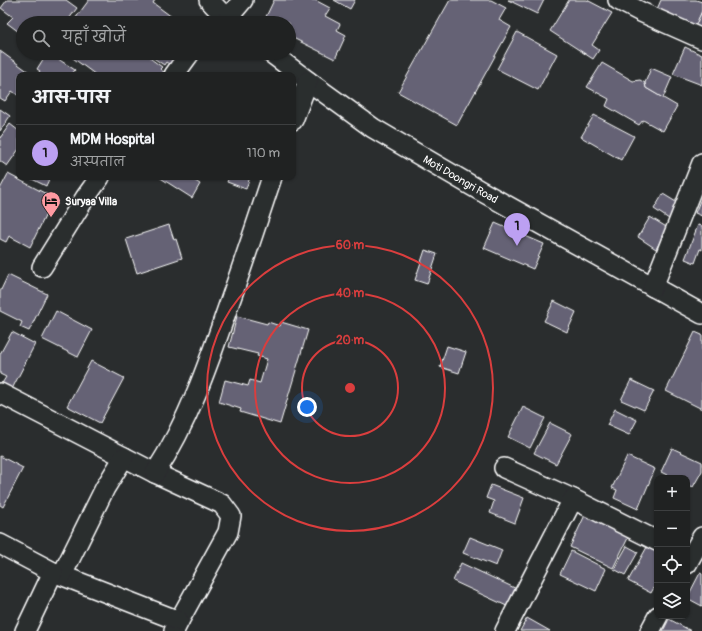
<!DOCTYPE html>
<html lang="hi">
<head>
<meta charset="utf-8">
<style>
  body { margin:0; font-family:Pangolin,"Playpen Sans Deva",sans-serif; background:#282a2a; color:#f1f3f6 }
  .controls { position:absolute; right:12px; bottom:12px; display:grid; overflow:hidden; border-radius:8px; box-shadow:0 1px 3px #0004 }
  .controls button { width:36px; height:36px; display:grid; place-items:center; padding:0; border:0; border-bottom:1px solid #3d3f40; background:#202222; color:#f1f3f6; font:20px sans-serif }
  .you { position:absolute; left:307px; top:407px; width:14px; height:14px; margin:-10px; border:3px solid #fff; border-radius:50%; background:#1a73e8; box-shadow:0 0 0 6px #1a73e833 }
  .badge { display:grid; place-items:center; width:26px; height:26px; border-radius:50%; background:#bca0f2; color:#111; font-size:13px; font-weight:700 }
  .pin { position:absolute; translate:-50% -33px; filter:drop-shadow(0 1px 2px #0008) }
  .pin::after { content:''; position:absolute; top:21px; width:14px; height:12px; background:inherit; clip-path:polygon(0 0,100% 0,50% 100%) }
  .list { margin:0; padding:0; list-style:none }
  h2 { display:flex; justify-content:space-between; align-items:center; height:52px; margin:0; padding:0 16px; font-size:17px }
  h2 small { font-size:13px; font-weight:400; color:#a2a4a5 }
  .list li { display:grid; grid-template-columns:26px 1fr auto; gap:12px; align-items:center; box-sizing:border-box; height:56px; padding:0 16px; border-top:1px solid #3d3f40 }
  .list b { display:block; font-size:15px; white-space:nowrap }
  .list p { margin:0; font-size:13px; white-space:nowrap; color:#a2a4a5 }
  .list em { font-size:13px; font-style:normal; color:#a2a4a5 }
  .icon { flex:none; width:22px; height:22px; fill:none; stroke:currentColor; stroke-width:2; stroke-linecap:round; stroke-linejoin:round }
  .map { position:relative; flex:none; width:702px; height:631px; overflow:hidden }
  .search { position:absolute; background:#202222; box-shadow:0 1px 3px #0004; left:16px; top:16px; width:280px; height:44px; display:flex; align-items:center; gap:10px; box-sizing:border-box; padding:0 14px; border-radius:22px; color:#a2a4a5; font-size:15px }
  .panel { position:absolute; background:#202222; box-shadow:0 1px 3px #0004; left:16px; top:72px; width:280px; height:108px; border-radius:8px }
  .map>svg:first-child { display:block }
  .building { fill:#656274; stroke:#fff }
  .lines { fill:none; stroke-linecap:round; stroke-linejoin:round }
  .minor-casing { stroke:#fff; stroke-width:22 }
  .minor { stroke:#2a2d2e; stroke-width:19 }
  .ring { fill:none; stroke:#da3e3e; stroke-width:2 }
  .labels { text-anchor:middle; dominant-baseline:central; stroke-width:3; stroke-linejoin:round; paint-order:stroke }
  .street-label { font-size:11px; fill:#fff; stroke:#2a2d2e }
  .poi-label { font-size:11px; font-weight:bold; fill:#fff; stroke:#2a2d2e; text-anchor:start }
  .centre { fill:#da3e3e; stroke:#2a2d2e; stroke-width:2 }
  .ring-label { font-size:12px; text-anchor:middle; font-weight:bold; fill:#da3e3e; stroke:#2a2d2e; stroke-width:3; stroke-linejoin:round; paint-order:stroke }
</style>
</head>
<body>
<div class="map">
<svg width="702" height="631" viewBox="0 0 702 631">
  <rect width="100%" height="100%" fill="#2a2d2e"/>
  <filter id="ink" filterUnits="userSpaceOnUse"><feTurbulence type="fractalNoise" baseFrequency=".025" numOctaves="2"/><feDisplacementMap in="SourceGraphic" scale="8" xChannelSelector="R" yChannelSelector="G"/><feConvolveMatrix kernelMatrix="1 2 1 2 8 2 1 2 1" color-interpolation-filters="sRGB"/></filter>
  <g filter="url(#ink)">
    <g class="building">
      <path d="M 7,0 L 66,0 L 77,8 L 66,23 L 23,23 L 23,35 L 7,23 L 13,17 L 1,8 Z"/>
      <path d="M 89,0 L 155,0 L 153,3 L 180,23 L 72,23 Z"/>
      <path d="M 274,0 L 315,0 L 330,8 L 325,16 L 340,24 L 337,30 L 346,35 L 335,59 L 289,36 L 289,23 L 263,23 Z"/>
      <path d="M 334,0 L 355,0 L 350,9 Z"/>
      <path d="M 450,0 L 491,0 L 506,8 L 499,20 L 511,27 L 457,125 L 398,92 Z"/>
      <path d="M 508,0 L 544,0 L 537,14 Z"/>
      <path d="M 569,0 L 587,0 L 612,13 L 592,45 L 599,50 L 593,59 L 550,31 Z"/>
      <path d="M 661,0 L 696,0 L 702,2 L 702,11 L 694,29 L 655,14 Z"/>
      <path d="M 702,11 L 702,32 L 694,29 Z"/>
      <path d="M 517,32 L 557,54 L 538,90 L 497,69 Z"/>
      <path d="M 685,47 L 702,55 L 702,85 L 673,74 Z"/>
      <path d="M 0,51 L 33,75 L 19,75 L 19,96 L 12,91 L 5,101 L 0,98 Z"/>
      <path d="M 47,53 L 49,53 L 75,70 L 71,75 L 37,75 L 40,71 L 37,69 Z"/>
      <path d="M 66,53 L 181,53 L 172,66 L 166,62 L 164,65 L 152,57 L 151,59 L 162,67 L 160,69 L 166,74 L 165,75 L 96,75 Z"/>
      <path d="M 602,63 L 633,81 L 640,80 L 645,83 L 646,88 L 677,106 L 663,131 L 643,120 L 639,125 L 606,106 L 609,99 L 587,87 Z"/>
      <path d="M 651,68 L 672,77 L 663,98 L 646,88 L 645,83 Z"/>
      <path d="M 0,109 L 10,116 L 0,131 Z"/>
      <path d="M 594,115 L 634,136 L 621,160 L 581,137 Z"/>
      <path d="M 10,124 L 19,131 L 19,149 L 7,166 L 0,161 L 0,138 Z"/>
      <path d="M 8,174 L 54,198 L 30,247 L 9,236 L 6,242 L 0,239 L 0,189 Z"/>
      <path d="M 28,177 L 50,177 L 46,186 Z"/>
      <path d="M 159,177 L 189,177 L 200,184 L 192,198 Z"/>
      <path d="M 229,177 L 250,177 L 246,189 L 227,182 Z"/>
      <path d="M 663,194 L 681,205 L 672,221 L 654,209 Z"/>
      <path d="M 702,196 L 702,216 L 695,213 Z"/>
      <path d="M 650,217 L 668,228 L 656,249 L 638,237 Z"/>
      <path d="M 495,223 L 544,244 L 533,269 L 484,248 Z"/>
      <path d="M 169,225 L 174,240 L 176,239 L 182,258 L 137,273 L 126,239 Z"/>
      <path d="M 698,225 L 702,226 L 702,250 L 700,249 L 695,263 L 685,259 Z"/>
      <path d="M 425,250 L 437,254 L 427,284 L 415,280 Z"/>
      <path d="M 8,275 L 47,294 L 29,331 L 20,327 L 22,322 L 0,311 L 0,292 Z"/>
      <path d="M 554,301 L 576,312 L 567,332 L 544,321 Z"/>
      <path d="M 56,311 L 92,330 L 78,357 L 42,339 Z"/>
      <path d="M 237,316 L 267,324 L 268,322 L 280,326 L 281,322 L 308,330 L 280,424 L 240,412 L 241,409 L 219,402 L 225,380 L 248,386 L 250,380 L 260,383 L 267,359 L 257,356 L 258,354 L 229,347 Z"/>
      <path d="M 12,332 L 35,344 L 11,391 L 1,385 L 6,377 L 0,374 L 0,354 Z"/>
      <path d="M 695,332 L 702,335 L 702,409 L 666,391 Z"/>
      <path d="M 447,346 L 466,352 L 459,373 L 440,367 Z"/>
      <path d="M 91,361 L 124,378 L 100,423 L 67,406 Z"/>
      <path d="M 631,380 L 654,391 L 644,410 L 621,400 Z"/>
      <path d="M 523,407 L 545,418 L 530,448 L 508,437 Z"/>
      <path d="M 615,409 L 637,420 L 629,435 L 607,425 Z"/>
      <path d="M 550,423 L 572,434 L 556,464 L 534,453 Z"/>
      <path d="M 672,448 L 702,462 L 702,471 L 693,487 L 687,484 L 687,478 L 673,478 L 661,472 Z"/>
      <path d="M 0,456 L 23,468 L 3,507 L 0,505 Z"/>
      <path d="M 627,456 L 655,469 L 638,509 L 614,498 L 617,490 L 612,488 Z"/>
      <path d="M 491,485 L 524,498 L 515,523 L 490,513 L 494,501 L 486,498 Z"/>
      <path d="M 585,515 L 629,536 L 613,568 L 570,547 Z"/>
      <path d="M 470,537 L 502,550 L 496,566 L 463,553 Z"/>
      <path d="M 627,546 L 638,552 L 625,575 L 614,569 Z"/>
      <path d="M 647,547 L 657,552 L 657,582 L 651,593 L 628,581 Z"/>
      <path d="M 571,551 L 606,569 L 596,591 L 560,574 Z"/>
      <path d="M 461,563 L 519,590 L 511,608 L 453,581 Z"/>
      <path d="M 700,573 L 702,574 L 702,606 L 687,598 Z"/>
      <path d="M 527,618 L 550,631 L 520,631 Z"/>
      <path d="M 669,619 L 691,631 L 663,631 Z"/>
    </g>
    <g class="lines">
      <g class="minor-casing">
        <g id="minor">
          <path d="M 209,0 L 227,19 L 233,23"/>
          <path d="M 618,0 L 641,12 L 702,39"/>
          <path d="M 227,19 L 243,0"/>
          <path id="s1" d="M 271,53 L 308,81 L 373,128 L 479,190 L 702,314"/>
          <path d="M 174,75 L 190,53"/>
          <path d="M 293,120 L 308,81"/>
          <path d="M 42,267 L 85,198 L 100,177"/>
          <path d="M 653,287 L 702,163"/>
          <path d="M 0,393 L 155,473 L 222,504 L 231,516 L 228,532 L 179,621 L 174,631"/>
          <path d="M 504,468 L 573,499"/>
          <path d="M 155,473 C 189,421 209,362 229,304 C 244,262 258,219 272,177"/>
          <path d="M 0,544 L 53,572 L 179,621"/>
          <path d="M 687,564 L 702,537"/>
          <path d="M 62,575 L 105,488 L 124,457"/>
          <path d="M 25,631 L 53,572"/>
          <path d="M 505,631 L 573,499 L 657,541"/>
          <path d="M 650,631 L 658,616"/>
        </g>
      </g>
      <use href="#minor" class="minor"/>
    </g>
  </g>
  <g class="ring">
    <circle cx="350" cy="388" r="48"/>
    <circle cx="350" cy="388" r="95"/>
    <circle cx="350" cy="388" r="143"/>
  </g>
  <defs>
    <g id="hotel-pin" transform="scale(1)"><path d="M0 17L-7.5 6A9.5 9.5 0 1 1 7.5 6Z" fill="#ff9aa2" stroke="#2a2d2e"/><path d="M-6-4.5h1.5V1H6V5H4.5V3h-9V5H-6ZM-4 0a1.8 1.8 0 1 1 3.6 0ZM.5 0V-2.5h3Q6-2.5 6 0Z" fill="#111"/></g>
  </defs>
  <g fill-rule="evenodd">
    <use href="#hotel-pin" x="51" y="201"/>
  </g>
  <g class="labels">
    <g class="street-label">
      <text stroke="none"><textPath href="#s1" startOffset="228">Moti Doongri Road</textPath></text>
    </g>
    <g class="poi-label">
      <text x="65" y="201">Suryaa Villa</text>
    </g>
  </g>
  <circle cx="350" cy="388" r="6" class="centre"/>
  <g class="ring-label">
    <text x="350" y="249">60 m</text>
    <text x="350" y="297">40 m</text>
    <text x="350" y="344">20 m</text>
  </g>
</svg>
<div class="controls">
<button>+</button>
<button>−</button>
<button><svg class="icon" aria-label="locate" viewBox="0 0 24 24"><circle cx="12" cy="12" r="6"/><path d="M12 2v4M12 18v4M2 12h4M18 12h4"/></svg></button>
<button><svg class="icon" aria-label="layers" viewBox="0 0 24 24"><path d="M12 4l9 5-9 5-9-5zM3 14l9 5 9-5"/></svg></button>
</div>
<div class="you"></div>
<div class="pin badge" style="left:517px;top:246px">1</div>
<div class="search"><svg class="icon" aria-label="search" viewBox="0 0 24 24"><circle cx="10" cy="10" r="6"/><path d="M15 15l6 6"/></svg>यहाँ खोजें</div>
<section class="panel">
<h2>आस-पास<small></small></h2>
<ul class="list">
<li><span class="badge">1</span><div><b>MDM Hospital</b><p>अस्पताल</p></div><em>110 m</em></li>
</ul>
</section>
</div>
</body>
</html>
